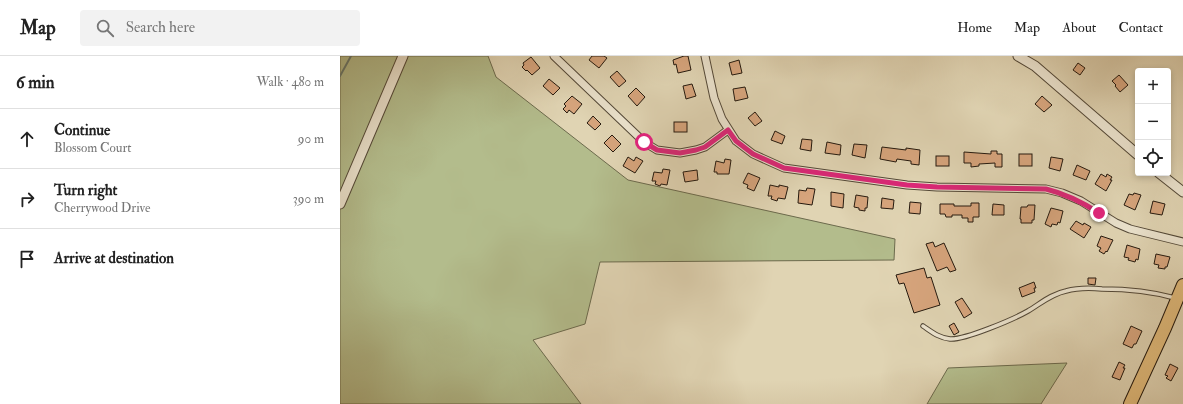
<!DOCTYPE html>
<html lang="en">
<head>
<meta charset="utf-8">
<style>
  body { margin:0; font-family:"IM FELL Double Pica",serif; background:#f2f2f2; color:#222 }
  .controls { position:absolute; right:12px; top:12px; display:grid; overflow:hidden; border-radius:4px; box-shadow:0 2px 6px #0003 }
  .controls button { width:36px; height:36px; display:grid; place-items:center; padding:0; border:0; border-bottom:1px solid #e0e0e0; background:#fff; color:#222; font:20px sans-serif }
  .stop { position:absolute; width:12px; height:12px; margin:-9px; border:3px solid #db2777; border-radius:50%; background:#fff }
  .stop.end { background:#db2777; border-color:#fff; box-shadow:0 1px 4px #0008 }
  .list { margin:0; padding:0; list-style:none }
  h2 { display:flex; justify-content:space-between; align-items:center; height:52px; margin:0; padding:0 16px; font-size:17px }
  h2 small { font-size:13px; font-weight:400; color:#767676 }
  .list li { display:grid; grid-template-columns:26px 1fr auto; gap:12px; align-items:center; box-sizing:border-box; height:60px; padding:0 16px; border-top:1px solid #e0e0e0 }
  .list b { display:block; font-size:15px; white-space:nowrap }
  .list p { margin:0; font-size:13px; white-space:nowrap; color:#767676 }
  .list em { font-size:13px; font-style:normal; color:#767676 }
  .icon { flex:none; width:22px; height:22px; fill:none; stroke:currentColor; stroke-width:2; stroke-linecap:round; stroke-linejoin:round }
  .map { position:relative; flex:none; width:843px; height:348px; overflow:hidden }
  header { display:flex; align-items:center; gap:24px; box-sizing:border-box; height:56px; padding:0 20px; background:#fff; border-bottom:1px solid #e0e0e0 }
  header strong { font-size:19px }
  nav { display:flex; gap:22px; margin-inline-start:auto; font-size:14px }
  .search { width:280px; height:36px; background:#f2f2f2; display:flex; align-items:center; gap:10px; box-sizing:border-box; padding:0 14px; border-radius:4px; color:#767676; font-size:15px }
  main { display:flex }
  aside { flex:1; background:#fff }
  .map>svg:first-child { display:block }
  .green { fill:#b3bc8c; stroke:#6c6a4d }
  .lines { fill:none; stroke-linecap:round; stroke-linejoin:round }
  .stream { stroke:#67786d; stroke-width:2 }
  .building { fill:#d7a57d; stroke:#24190e }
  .service-casing { stroke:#534837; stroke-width:5.5 }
  .minor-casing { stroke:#534837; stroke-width:9 }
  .tertiary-casing { stroke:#534837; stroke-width:11 }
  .primary-casing { stroke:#24190e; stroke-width:14 }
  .service { stroke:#ebe3ce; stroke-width:3.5 }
  .minor { stroke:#ebe3ce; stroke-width:7 }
  .tertiary { stroke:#ebe3ce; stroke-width:9 }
  .primary { stroke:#e0ba7a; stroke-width:12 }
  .route { stroke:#db2777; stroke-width:5 }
</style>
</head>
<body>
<header>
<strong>Map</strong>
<div class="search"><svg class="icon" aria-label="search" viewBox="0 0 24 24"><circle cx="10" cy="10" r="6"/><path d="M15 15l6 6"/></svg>Search here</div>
<nav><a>Home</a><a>Map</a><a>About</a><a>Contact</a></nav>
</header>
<main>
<aside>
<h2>6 min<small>Walk · 480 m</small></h2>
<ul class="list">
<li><svg class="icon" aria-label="ahead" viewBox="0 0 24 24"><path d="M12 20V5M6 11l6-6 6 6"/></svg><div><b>Continue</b><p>Blossom Court</p></div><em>90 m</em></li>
<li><svg class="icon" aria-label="right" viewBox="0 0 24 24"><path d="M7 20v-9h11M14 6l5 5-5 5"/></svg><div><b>Turn right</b><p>Cherrywood Drive</p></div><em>390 m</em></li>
<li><svg class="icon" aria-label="arrive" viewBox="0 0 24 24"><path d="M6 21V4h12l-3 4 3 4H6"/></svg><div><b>Arrive at destination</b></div></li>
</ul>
</aside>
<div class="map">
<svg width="843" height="348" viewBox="0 0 843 348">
  <rect width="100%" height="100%" fill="#e0d4b3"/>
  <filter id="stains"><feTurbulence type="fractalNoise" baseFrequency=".005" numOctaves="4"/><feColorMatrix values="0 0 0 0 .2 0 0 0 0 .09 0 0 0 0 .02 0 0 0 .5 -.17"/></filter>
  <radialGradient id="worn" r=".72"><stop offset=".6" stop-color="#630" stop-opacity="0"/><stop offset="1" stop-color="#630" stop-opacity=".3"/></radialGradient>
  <g class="green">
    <path d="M 0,0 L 148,0 L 156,21 L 288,124 L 555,183 L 554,204 L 260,206 L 245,268 L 193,284 L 241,348 L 0,348 Z"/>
    <path d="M 727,307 L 701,348 L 587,348 L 608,312 Z"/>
  </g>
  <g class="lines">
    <path class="stream" d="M 0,20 L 11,0"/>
  </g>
  <g class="building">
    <path d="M 252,0 L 264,0 L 267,2 L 259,12 L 249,4 Z"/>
    <path d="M 344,0 L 348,0 L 351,14 L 338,17 L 336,8 L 334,9 L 333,4 Z"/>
    <path d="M 191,1 L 200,12 L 192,19 L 187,14 L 186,15 L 182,11 L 184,9 L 183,7 Z"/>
    <path d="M 399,4 L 402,17 L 392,19 L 389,7 Z"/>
    <path d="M 738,7 L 745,12 L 740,19 L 733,14 Z"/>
    <path d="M 277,15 L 286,25 L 279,31 L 270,21 Z"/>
    <path d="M 779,19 L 788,29 L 780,36 L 775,30 L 776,29 L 772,25 Z"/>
    <path d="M 209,23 L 220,32 L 213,39 L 203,30 Z"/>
    <path d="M 352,28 L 356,40 L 346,43 L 343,30 Z"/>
    <path d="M 405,31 L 408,42 L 395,45 L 393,33 Z"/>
    <path d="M 296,32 L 305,41 L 297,50 L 288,40 Z"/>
    <path d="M 232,40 L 242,48 L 234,58 L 229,54 L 227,57 L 223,53 L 226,50 L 224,48 Z"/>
    <path d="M 702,40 L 712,49 L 704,56 L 695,48 Z"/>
    <path d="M 415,56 L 422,65 L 415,70 L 408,62 Z"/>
    <path d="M 253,60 L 261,68 L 255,74 L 247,67 Z"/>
    <rect x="334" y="66" width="13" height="10"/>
    <path d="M 435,75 L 445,80 L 442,88 L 431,84 Z"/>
    <path d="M 272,79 L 281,88 L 273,96 L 264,87 Z"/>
    <path d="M 462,83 L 472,84 L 471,95 L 460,93 Z"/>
    <path d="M 487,86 L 501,89 L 500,99 L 485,97 Z"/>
    <path d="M 514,88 L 527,89 L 525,102 L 512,99 Z"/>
    <path d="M 542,91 L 566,94 L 566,92 L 580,94 L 579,109 L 571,108 L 571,105 L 557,103 L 556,106 L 540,103 Z"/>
    <path d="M 651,95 L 657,95 L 657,98 L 662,98 L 662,111 L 655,111 L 655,107 L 639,108 L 639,110 L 631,111 L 631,107 L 624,107 L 624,96 L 651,98 Z"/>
    <rect x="679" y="98" width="13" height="12"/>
    <rect x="596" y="100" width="13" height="10"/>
    <path d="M 288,101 L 294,105 L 296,101 L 303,105 L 295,117 L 283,110 Z"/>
    <path d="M 711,101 L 723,103 L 720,115 L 709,112 Z"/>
    <path d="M 385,103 L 391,104 L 389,118 L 377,118 L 377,116 L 374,116 L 376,105 L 384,107 Z"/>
    <path d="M 737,109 L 750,115 L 746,124 L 733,119 Z"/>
    <path d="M 323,113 L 330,114 L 327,129 L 321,128 L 320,130 L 315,128 L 316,125 L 312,125 L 314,116 L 322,117 Z"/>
    <path d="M 357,114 L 358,124 L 345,126 L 343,116 Z"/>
    <path d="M 408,117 L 420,122 L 414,135 L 407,132 L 408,129 L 403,127 Z"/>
    <path d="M 761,118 L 766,121 L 767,118 L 772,121 L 770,124 L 772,124 L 766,135 L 755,128 Z"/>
    <path d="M 430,129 L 439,131 L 439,129 L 448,131 L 445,143 L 438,142 L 437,145 L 431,143 L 432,140 L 428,140 Z"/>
    <path d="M 467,132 L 475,133 L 472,149 L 458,147 L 459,134 L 466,135 Z"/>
    <path d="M 491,136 L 504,138 L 503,152 L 491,150 Z"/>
    <path d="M 794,137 L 801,139 L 795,154 L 784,149 L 789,138 L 793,139 Z"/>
    <path d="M 516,139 L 528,141 L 527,152 L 525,152 L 525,155 L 519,154 L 519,152 L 514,151 Z"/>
    <path d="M 542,142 L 554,144 L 553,153 L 541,152 Z"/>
    <path d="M 813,145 L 825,148 L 822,159 L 810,157 Z"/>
    <path d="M 570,146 L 581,147 L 580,158 L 569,157 Z"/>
    <path d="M 631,147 L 639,147 L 639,161 L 633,161 L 633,166 L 628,166 L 628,162 L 622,162 L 622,159 L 612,159 L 612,161 L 606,161 L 605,158 L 600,158 L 600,148 L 614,148 L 614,150 L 631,150 Z"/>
    <path d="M 653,148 L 664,149 L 664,159 L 652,159 Z"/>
    <path d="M 688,149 L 695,149 L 694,164 L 692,164 L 692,167 L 681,167 L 681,163 L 680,163 L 681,151 L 687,151 Z"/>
    <path d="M 711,152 L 723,155 L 720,167 L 718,166 L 717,169 L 712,168 L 711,171 L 705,168 Z"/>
    <path d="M 736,165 L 743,169 L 744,167 L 751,171 L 744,182 L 730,173 Z"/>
    <path d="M 761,180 L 773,184 L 767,196 L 766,195 L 764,198 L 759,195 L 761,192 L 757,190 Z"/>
    <path d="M 593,186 L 595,191 L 604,187 L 616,214 L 610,216 L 607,211 L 597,215 L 586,188 Z"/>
    <path d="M 787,189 L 800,193 L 798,204 L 796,203 L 795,206 L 788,204 L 789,202 L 784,201 Z"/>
    <path d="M 816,198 L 830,201 L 827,211 L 825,211 L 825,213 L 818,212 L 819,209 L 814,208 Z"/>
    <path d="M 584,212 L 587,222 L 591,221 L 600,249 L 574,257 L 564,227 L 559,228 L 556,219 Z"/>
    <path d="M 748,222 L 756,222 L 755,229 L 748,228 Z"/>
    <path d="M 694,226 L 696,232 L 694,232 L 695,236 L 682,241 L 679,232 Z"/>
    <path d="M 622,242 L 632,257 L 624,262 L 615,246 Z"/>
    <path d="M 614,267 L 619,276 L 614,279 L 609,270 Z"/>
    <path d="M 791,270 L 802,275 L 796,288 L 794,288 L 792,292 L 783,288 Z"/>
    <path d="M 779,306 L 785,309 L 783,312 L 785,312 L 780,324 L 772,321 Z"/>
    <path d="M 830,308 L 838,312 L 831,325 L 826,322 L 828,320 L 825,319 Z"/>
  </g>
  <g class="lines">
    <g class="service-casing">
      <path id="service" d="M 583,270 C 592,276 599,282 610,283 C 625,284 674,263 688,255 C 700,248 711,238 726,235 C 737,232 751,232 762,233 C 788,233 810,235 835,242"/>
    </g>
    <g class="minor-casing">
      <g id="minor">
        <path d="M 214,0 L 304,86 L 317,94 L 340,97 L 356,94 L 365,91 L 388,74"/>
        <path d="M 365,0 L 374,42 L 382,63 L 396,85 L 413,98 L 444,112 L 567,129 L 597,131 L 706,133 L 722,137 L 741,145 L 776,167 L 790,173 L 843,186"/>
      </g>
    </g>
    <g class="tertiary-casing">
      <g id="tertiary">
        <path d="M 678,0 L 695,10 L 798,99"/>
        <path d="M 819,117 L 843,136"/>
        <path d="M 0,148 L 63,0"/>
      </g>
    </g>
    <g class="primary-casing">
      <path id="primary" d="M 790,348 L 825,272 L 843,229"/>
    </g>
    <use href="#service" class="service"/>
    <use href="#minor" class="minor"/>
    <use href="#tertiary" class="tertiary"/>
    <use href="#primary" class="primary"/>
  </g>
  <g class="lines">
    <path class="route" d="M 304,86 L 317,94 L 340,97 L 356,94 L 365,91 L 388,74 L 396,85 L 413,98 L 444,112 L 567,129 L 597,131 L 706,133 C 726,138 742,146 759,157"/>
  </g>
  <rect width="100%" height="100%" filter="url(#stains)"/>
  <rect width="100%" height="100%" fill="url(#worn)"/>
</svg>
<div class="controls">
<button>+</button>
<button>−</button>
<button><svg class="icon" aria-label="locate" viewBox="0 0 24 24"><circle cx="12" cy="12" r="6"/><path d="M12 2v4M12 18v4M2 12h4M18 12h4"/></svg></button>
</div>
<div class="stop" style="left:304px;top:86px"></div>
<div class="stop end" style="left:759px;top:157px"></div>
</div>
</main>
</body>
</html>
